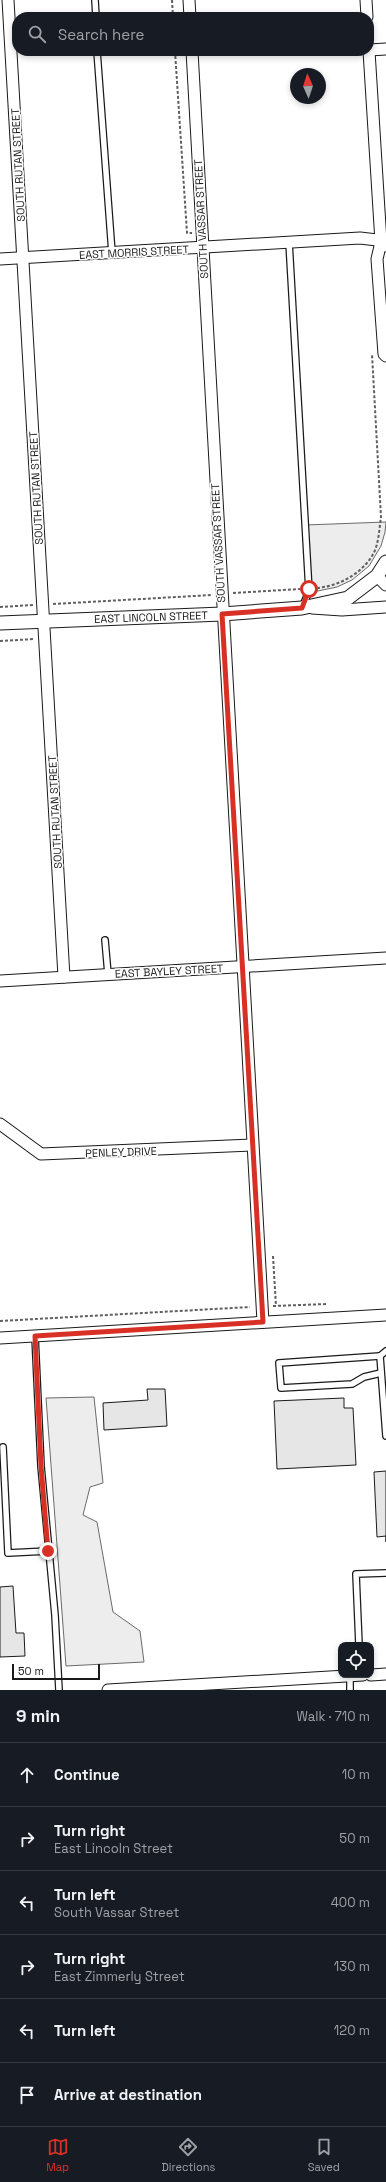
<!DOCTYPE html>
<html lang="en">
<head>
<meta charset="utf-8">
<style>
  body { margin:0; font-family:"Space Grotesk",sans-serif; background:#20242c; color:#f1f3f6 }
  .controls { position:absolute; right:12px; bottom:12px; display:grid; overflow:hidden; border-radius:8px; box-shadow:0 2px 6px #0003 }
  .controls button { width:36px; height:36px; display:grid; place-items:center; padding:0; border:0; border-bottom:1px solid #363941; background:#171b24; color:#f1f3f6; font:20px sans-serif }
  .compass { position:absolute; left:290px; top:68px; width:36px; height:36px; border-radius:50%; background:#171b24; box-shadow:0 2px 6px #0003; rotate:357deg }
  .scale { position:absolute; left:12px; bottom:10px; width:88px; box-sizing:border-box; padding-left:4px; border:2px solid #1a1a1a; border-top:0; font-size:11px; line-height:14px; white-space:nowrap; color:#1a1a1a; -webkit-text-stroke:3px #fff; paint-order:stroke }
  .stop { position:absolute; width:12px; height:12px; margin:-9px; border:3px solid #d93025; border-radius:50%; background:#fff }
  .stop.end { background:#d93025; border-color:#fff; box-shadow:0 1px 4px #0008 }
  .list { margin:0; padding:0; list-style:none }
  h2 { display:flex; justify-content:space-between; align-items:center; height:52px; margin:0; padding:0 16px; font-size:17px }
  h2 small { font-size:13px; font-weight:400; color:#9ea1a6 }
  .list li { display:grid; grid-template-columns:26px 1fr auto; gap:12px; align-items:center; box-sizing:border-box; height:64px; padding:0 16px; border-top:1px solid #363941 }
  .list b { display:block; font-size:15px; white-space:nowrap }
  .list p { margin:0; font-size:13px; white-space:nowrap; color:#9ea1a6 }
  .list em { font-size:13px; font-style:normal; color:#9ea1a6 }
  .icon { flex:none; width:22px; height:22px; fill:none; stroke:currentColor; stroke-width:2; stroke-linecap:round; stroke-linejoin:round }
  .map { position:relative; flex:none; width:386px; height:1690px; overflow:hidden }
  .search { position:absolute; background:#171b24; box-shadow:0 2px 6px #0003; left:12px; right:12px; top:12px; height:44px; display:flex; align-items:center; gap:10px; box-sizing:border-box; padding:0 14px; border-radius:16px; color:#9ea1a6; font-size:15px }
  .sheet { height:436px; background:#171b24 }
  nav { display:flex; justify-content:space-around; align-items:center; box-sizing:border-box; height:56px; border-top:1px solid #363941; background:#171b24; font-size:11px; color:#9ea1a6 }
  nav a { display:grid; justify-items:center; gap:2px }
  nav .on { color:#d93025 }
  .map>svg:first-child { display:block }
  .built { fill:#ededed; stroke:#6a6a6a }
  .building { fill:#e6e6e6; stroke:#1a1a1a }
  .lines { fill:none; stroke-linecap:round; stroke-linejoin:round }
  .service-casing { stroke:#1a1a1a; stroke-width:8 }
  .minor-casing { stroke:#1a1a1a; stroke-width:13 }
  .tertiary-casing { stroke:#1a1a1a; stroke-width:15 }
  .path { stroke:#5f5f5f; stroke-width:2; stroke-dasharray:3 2; stroke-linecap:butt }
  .service { stroke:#fff; stroke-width:5.5 }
  .minor { stroke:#fff; stroke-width:11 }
  .tertiary { stroke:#fff; stroke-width:13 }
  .route { stroke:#d93025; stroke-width:5 }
  .labels { text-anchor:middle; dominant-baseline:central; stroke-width:3; stroke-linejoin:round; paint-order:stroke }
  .street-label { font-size:11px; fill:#1a1a1a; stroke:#fff }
</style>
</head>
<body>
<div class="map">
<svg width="386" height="1690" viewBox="0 0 386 1690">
  <rect width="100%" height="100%" fill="#fff"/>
  <g class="built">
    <path d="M 386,522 L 385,532 L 381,546 L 369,566 L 352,580 L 337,587 L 308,593 L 305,525 Z"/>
    <path d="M 94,1397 L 103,1483 L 90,1487 L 83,1515 L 97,1522 L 113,1612 L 140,1631 L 144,1662 L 66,1666 L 46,1398 Z"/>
  </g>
  <g class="building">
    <path d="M 147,1389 L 165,1389 L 167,1426 L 104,1430 L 103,1403 L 148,1400 Z"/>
    <path d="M 344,1398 L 344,1408 L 353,1408 L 356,1465 L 277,1469 L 274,1401 Z"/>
    <path d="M 386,1471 L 386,1542 L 386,1536 L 377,1537 L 374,1472 Z"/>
    <path d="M 13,1586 L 16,1633 L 24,1633 L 25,1656 L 0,1657 L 0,1587 Z"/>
  </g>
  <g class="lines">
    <g class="service-casing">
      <g id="service">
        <path d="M 95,0 L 96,17"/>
        <path d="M 97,51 L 112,253"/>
        <path d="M 289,242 L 309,591 L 302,608"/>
        <path d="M 105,940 L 108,974"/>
        <path d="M 35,1336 L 41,1466 L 55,1615 L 59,1690"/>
        <path d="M 386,1351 L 380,1356 L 386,1436"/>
        <path d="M 380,1356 L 279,1363 L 281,1388 L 352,1384 L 364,1377 L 381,1373"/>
        <path d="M 3,1447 L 8,1553 L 48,1551"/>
        <path d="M 359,1645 L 356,1574 L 386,1573"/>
        <path d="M 350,1676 L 350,1690"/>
      </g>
    </g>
    <g class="minor-casing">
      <g id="minor">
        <path d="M 8,0 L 64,977"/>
        <path d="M 189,0 L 190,17"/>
        <path d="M 366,0 L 367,17"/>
        <path d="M 369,50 L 386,49"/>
        <path d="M 192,51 L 263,1322"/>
        <path d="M 369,51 L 381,242 L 377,259 L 384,354 L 386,356"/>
        <path d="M 0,259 L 360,238 L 377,240 L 386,246"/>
        <path d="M 377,576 L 386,585"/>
        <path d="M 312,608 L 342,610 L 386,607"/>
        <path d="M 0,981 L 386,958"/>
        <path d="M 0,1124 L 41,1154 L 252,1145"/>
        <path d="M 0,1338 L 386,1315"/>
        <path d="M 371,1675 L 386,1674"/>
        <path d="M 108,1690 L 363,1675"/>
      </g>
    </g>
    <g class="tertiary-casing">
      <path id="tertiary" d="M 0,623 L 222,614 L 302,608 L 348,598 L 377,576 L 386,562"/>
    </g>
    <g class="path">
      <path d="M 172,0 L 173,17"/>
      <path d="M 175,51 L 187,233 L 192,233"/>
      <path d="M 317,588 C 338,586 360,575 372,556 C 379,545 379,530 381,517 L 372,354"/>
      <path d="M 233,593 L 300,589"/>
      <path d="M 53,604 L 212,595"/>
      <path d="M 0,607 L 33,605"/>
      <path d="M 0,641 L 35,639"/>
      <path d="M 273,1256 L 276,1306"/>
      <path d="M 273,1306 L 327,1304"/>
      <path d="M 0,1321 L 250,1307"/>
    </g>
    <use href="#service" class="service"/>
    <use href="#minor" class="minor"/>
    <use href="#tertiary" class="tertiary"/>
  </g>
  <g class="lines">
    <path class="route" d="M 48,1551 L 41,1466 L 35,1336 L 263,1322 L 222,614 L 302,608 L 309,589"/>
  </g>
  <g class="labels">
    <g class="street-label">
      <text transform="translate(18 165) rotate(-93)">SOUTH RUTAN STREET</text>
      <text transform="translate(201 219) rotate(-93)">SOUTH VASSAR STREET</text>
      <text transform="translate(134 252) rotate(-3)">EAST MORRIS STREET</text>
      <text transform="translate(36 488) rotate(-93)">SOUTH RUTAN STREET</text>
      <text transform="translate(218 543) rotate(-93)">SOUTH VASSAR STREET</text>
      <text transform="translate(151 617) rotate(-2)">EAST LINCOLN STREET</text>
      <text transform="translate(55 812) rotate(-93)">SOUTH RUTAN STREET</text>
      <text transform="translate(169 971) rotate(-3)">EAST BAYLEY STREET</text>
      <text transform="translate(121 1152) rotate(-2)">PENLEY DRIVE</text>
    </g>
  </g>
</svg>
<div class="controls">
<button><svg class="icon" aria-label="locate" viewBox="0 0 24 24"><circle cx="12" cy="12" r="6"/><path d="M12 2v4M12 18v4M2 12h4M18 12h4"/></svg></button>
</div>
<svg class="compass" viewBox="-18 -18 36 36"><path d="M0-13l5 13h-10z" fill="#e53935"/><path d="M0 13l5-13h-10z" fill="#9ea1a6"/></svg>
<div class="scale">50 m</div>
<div class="stop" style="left:309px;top:589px"></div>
<div class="stop end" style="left:48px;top:1551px"></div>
<div class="search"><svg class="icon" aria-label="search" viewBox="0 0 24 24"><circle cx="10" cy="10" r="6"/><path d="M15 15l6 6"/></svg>Search here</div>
</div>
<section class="sheet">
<h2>9 min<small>Walk · 710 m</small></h2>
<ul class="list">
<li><svg class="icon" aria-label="ahead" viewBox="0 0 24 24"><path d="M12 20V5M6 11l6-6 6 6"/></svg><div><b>Continue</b></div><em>10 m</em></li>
<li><svg class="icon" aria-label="right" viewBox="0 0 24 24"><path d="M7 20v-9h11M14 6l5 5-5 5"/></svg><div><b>Turn right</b><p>East Lincoln Street</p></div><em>50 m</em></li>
<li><svg class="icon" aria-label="left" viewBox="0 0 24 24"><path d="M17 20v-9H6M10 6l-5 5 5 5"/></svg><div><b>Turn left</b><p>South Vassar Street</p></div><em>400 m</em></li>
<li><svg class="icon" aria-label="right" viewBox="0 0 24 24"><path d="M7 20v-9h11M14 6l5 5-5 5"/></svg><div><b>Turn right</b><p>East Zimmerly Street</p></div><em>130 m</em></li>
<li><svg class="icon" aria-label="left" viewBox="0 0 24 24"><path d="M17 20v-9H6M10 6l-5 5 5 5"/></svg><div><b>Turn left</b></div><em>120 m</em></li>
<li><svg class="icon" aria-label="arrive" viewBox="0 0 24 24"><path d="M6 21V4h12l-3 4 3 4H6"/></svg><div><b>Arrive at destination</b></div></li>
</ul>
</section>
<nav>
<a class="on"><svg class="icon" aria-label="map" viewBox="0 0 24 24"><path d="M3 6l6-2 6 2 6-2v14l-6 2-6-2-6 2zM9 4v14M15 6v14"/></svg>Map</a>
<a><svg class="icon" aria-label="directions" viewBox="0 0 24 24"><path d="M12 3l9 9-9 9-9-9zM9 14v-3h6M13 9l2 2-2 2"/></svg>Directions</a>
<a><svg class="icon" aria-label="saved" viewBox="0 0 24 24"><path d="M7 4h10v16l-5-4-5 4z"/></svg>Saved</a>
</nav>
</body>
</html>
